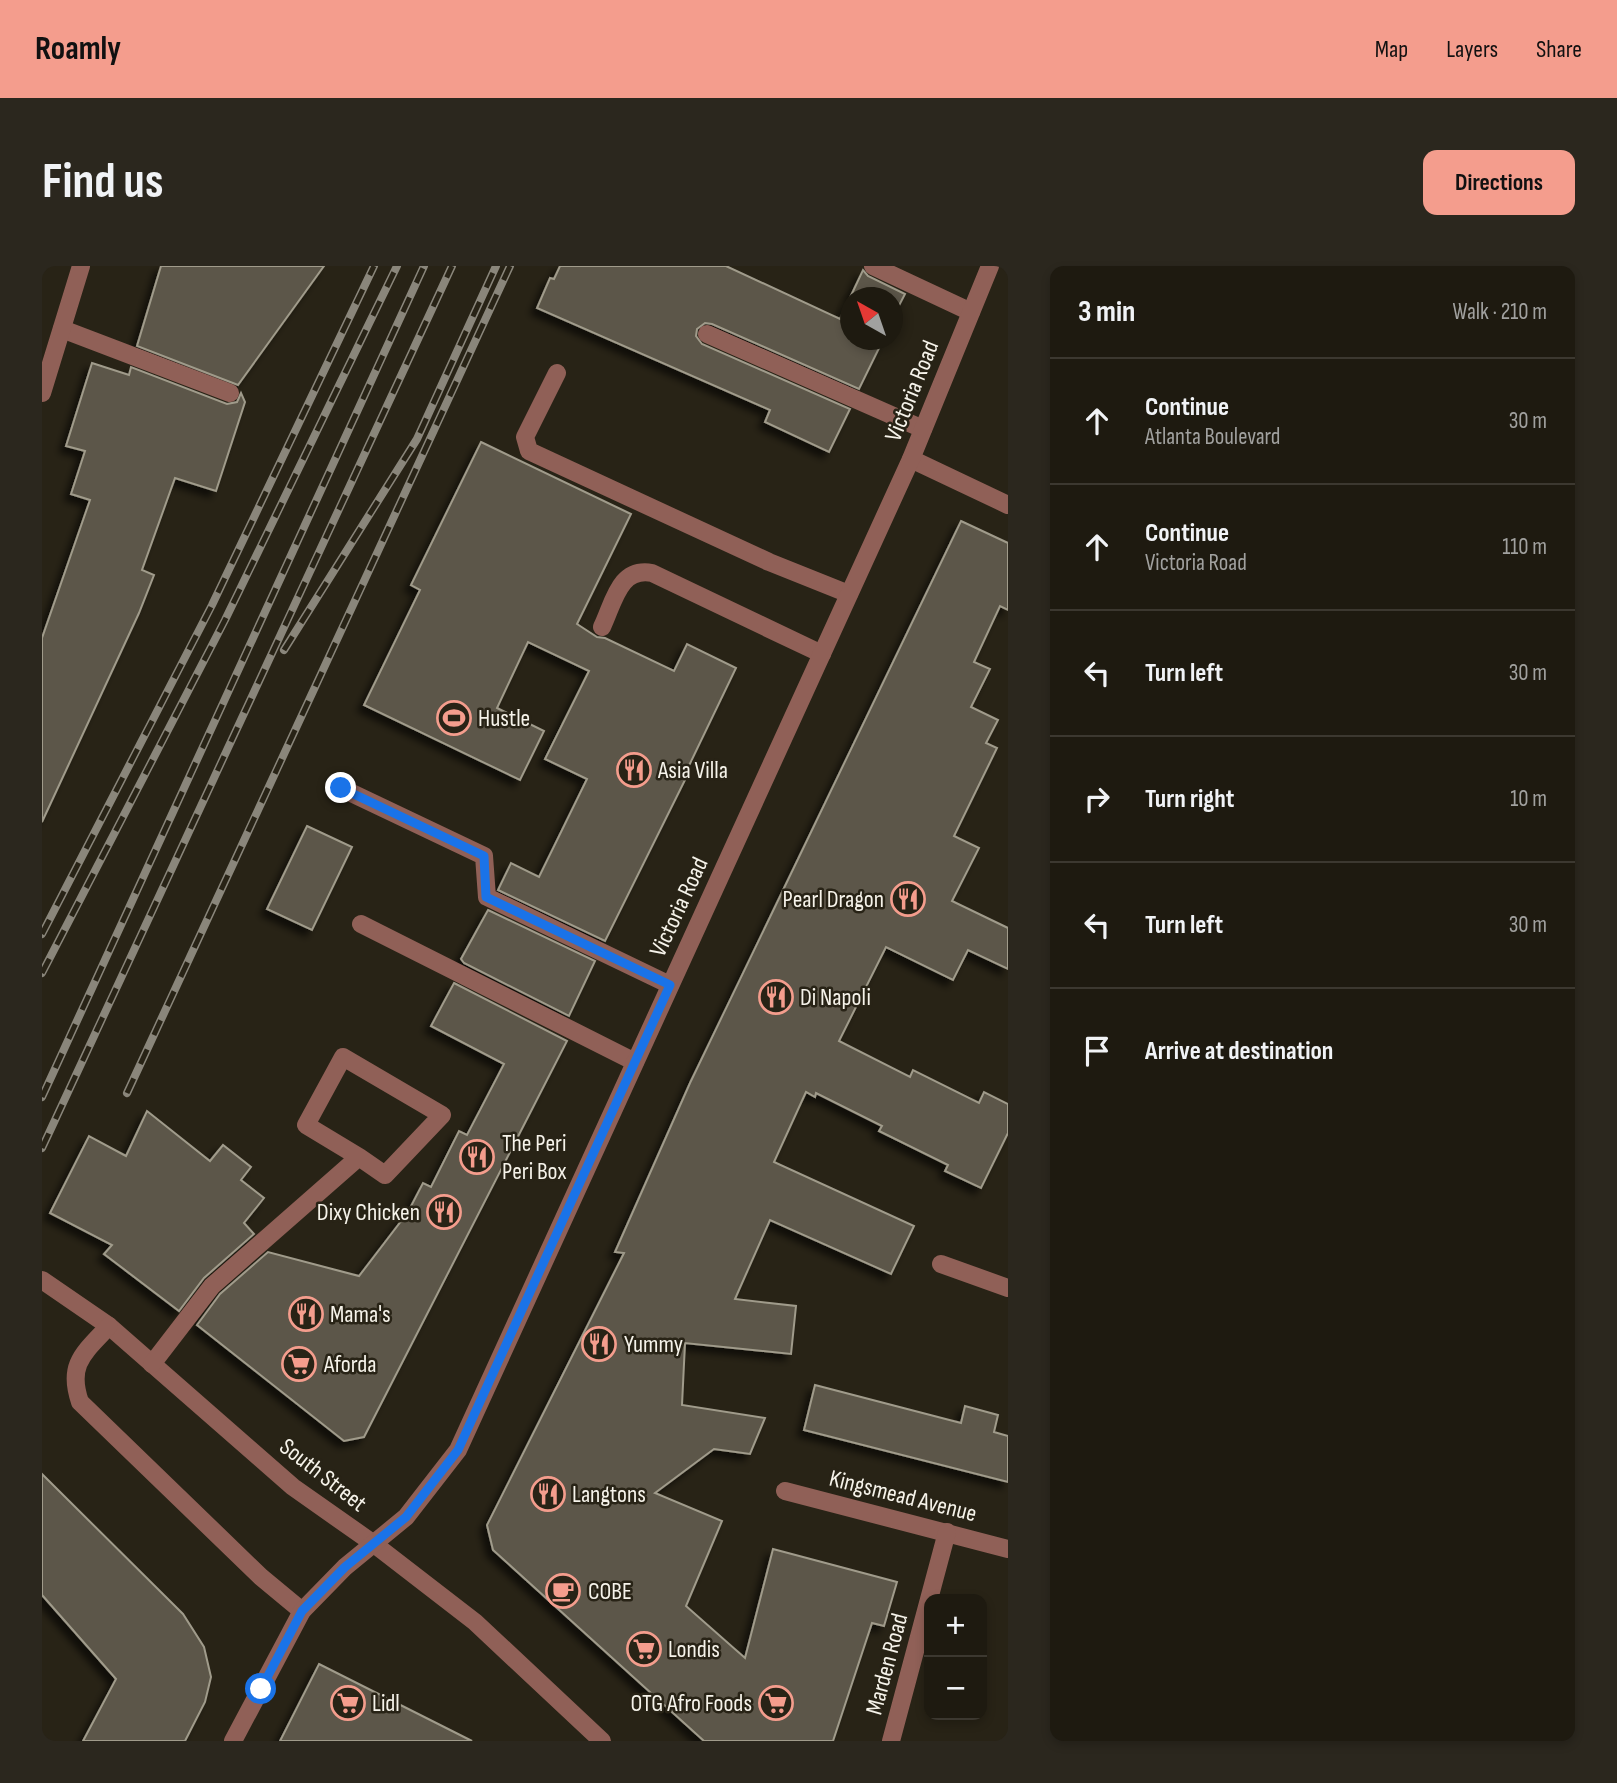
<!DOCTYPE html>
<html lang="en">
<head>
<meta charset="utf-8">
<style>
  body { margin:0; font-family:"Sofia Sans Condensed",sans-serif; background:#2b271e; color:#f1f3f6 }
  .controls { position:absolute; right:21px; bottom:21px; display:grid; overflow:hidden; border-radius:14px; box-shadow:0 4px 10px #0003 }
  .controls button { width:63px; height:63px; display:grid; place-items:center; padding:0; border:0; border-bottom:2px solid #3c3830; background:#1e1a10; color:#f1f3f6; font:35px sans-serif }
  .compass { position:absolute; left:798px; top:21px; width:63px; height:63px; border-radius:50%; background:#1e1a10; box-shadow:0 4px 10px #0003; rotate:320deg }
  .stop { position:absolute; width:21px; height:21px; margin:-16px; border:5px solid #1a73e8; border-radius:50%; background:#fff }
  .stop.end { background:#1a73e8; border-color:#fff; box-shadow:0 2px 7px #0008 }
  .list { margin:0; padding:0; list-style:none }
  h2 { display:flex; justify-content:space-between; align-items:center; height:91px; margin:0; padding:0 28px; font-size:30px }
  h2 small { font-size:23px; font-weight:400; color:#a1a19f }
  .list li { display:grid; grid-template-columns:46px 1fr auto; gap:21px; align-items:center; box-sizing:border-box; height:126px; padding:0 28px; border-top:2px solid #3c3830 }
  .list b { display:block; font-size:26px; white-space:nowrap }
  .list p { margin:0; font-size:23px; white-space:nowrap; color:#a1a19f }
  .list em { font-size:23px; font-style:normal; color:#a1a19f }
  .icon { flex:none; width:38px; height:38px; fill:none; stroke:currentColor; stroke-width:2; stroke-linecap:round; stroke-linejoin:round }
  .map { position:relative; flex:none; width:966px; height:1475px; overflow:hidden; border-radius:14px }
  header { display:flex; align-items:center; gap:42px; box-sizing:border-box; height:98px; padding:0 35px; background:#f49d8d; color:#111 }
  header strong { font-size:33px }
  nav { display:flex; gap:38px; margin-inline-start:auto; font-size:24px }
  .intro { display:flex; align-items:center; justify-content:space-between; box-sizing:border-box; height:168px; padding:0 42px }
  h1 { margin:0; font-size:49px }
  .button { padding:18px 32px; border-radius:14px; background:#f49d8d; color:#111; font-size:24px; font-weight:700 }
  main { display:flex; gap:42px; padding:0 42px }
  aside { flex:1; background:#1e1a10; border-radius:14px; box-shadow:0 4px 10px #0003 }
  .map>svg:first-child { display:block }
  .building { fill:#5c5748; stroke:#a09b8b; stroke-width:2; filter:url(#shadow) }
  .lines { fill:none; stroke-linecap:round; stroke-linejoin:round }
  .minor { stroke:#906057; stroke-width:18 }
  .rail-casing { stroke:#8a867b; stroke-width:8 }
  .rail { stroke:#282316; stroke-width:5; stroke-dasharray:16; stroke-linecap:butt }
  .route { stroke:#1a73e8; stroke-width:9 }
  .labels { text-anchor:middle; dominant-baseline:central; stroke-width:5; stroke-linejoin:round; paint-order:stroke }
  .street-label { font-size:24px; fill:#f6f3ea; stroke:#282316 }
  .poi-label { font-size:24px; fill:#f6f3ea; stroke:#282316; text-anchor:start }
</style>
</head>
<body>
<header>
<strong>Roamly</strong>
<nav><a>Map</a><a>Layers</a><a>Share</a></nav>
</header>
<div class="intro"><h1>Find us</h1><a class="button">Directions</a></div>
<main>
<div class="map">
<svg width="966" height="1475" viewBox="0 0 966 1475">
  <defs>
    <filter id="shadow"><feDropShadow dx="-6" dy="6" stdDeviation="3.5" flood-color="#0009"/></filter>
  </defs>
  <rect width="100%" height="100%" fill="#282316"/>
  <g class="building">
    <path d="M 119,0 L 282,0 L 196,119 L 95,80 Z"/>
    <path d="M 518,0 L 684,0 L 798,53 L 821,4 L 826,10 L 863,28 L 850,53 L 850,32 L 808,32 L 808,74 L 841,74 L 817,123 L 670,58 L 663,57 L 655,63 L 654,70 L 660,78 L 808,143 L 787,186 L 723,156 L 728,144 L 495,42 L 508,12 L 512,13 Z"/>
    <path d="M 50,97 L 87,109 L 89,101 L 185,138 L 195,136 L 199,127 L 203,136 L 174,225 L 133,212 L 100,304 L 112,309 L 97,347 L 0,556 L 0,372 L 48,234 L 29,228 L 43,185 L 24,180 Z"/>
    <path d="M 439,176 L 589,248 L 535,358 L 555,371 L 563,372 L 632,405 L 645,378 L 694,402 L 642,510 L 644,512 L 563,675 L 456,624 L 469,597 L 497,611 L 545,513 L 503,493 L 547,405 L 486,376 L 455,442 L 502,465 L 478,514 L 322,439 L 378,324 L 369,319 Z"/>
    <path d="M 919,255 L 966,277 L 966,344 L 958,340 L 932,396 L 948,403 L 929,441 L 956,454 L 944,477 L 955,482 L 912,570 L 937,582 L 910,635 L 966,662 L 966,703 L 926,684 L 911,714 L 844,681 L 797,775 L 868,811 L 871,804 L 937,837 L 942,826 L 966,838 L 966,867 L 939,922 L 903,905 L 906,899 L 837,865 L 840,860 L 774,827 L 773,831 L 764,826 L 732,896 L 872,960 L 849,1008 L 728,954 L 693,1033 L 754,1040 L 749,1088 L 643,1077 L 640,1139 L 723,1152 L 708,1188 L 672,1183 L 613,1227 L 680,1255 L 644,1340 L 703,1392 L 731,1283 L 855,1316 L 842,1360 L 830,1357 L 791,1475 L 662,1475 L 451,1284 L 445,1259 L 582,987 L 573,986 L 648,817 Z"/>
    <path d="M 265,560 L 310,581 L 270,664 L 225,643 Z"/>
    <path d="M 446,644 L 553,695 L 527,750 L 422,697 L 419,693 Z"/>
    <path d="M 412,717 L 525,775 L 322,1171 L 302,1175 L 155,1059 L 178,1028 L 226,986 L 317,1010 L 366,946 L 381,917 L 389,921 L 417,865 L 425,869 L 462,798 L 389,760 Z"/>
    <path d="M 105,845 L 168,895 L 181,879 L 209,901 L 199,914 L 222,932 L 202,957 L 212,968 L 162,1012 L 137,1045 L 62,988 L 70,979 L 8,947 L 47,870 L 84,890 Z"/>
    <path d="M 773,1119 L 919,1157 L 923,1140 L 956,1149 L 952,1166 L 966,1170 L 966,1216 L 762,1164 Z"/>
    <path d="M 0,1208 L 141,1348 L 162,1381 L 169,1411 L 163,1436 L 143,1475 L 41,1475 L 74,1413 L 0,1329 Z"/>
    <path d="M 277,1398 L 430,1475 L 238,1475 Z"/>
  </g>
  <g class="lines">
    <g class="minor">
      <path d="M 831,0 L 929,46"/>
      <path d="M 20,63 L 188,127"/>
      <path d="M 665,68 L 881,163"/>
      <path d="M 515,107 L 483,171 L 487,185 L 727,296 L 807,328"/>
      <path d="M 0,127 L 39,0"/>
      <path d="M 869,193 L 966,239"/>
      <path d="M 560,361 C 572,336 577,301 610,307 L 780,388"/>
      <path d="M 299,522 L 442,590 L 445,631 L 628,719"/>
      <path d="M 319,658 L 593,796"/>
      <path d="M 899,998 L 966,1022"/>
      <path d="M 0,1014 L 67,1060 L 251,1221 L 332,1278 L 433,1356 L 560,1475"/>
      <path d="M 67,1060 C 42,1087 25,1098 38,1136 L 219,1311 L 260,1345"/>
      <path d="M 110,1098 L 170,1020 L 317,891 L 264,859 L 301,791 L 400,849 L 343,909 L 317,891"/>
      <path d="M 743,1225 L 966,1283"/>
      <path d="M 191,1475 L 260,1345 L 303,1301 L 364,1251 L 416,1184 L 869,193 L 948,0"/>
      <path d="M 849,1475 L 905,1266"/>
    </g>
    <g class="rail-casing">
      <g id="rail">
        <path d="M 242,384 L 375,173 L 454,0"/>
        <path d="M 0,668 L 170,339 L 332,0"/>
        <path d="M 0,707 L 183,354 L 355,0"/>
        <path d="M 85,827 L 468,0"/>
        <path d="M 0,831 L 382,0"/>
        <path d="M 0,882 L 410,0"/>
      </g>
    </g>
    <use href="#rail" class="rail"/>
  </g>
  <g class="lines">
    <path class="route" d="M 219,1423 L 260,1345 L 303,1301 L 364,1251 L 416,1184 L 628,719 L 444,631 L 442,590 L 299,522"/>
  </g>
  <defs>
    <g id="stadium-ring" transform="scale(1.75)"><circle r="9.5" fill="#282316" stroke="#f49d8d" stroke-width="1.5"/><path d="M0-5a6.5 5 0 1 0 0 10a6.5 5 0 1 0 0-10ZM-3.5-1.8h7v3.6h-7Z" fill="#f49d8d"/></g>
    <g id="restaurant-ring" transform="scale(1.75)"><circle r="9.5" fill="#282316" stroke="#f49d8d" stroke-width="1.5"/><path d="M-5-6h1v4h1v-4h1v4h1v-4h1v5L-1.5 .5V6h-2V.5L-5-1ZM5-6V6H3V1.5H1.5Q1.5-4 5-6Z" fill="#f49d8d"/></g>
    <g id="supermarket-ring" transform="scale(1.75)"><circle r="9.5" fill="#282316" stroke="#f49d8d" stroke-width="1.5"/><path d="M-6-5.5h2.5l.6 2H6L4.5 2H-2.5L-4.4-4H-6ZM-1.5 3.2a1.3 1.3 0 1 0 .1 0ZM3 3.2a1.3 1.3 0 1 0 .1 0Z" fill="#f49d8d"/></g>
    <g id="cafe-ring" transform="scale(1.75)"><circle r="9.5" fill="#282316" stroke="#f49d8d" stroke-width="1.5"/><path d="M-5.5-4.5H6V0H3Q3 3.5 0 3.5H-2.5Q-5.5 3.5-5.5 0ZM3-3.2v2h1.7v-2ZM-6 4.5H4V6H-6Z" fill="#f49d8d"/></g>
  </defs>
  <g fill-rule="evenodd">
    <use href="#stadium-ring" x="412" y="452"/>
    <use href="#restaurant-ring" x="592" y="504"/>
    <use href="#restaurant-ring" x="866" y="633"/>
    <use href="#restaurant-ring" x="734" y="731"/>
    <use href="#restaurant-ring" x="435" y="891"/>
    <use href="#restaurant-ring" x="402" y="946"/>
    <use href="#restaurant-ring" x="264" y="1048"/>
    <use href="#restaurant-ring" x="557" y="1078"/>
    <use href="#supermarket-ring" x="257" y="1098"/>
    <use href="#restaurant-ring" x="506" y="1228"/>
    <use href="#cafe-ring" x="521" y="1325"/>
    <use href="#supermarket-ring" x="602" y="1383"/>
    <use href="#supermarket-ring" x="306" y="1437"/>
    <use href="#supermarket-ring" x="734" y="1437"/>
  </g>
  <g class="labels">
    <g class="street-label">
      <text transform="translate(870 125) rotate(-68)">Victoria Road</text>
      <text transform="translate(637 641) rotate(-65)">Victoria Road</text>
      <text transform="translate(281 1209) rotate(38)">South Street</text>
      <text transform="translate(861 1230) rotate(14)">Kingsmead Avenue</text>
      <text transform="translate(845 1398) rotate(-75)">Marden Road</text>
    </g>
    <g class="poi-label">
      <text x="436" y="452">Hustle</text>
      <text x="616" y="504">Asia Villa</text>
      <text x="842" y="633" text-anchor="end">Pearl Dragon</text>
      <text x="758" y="731">Di Napoli</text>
      <text x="460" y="877">The Peri<tspan x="460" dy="28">Peri Box</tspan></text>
      <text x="378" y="946" text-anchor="end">Dixy Chicken</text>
      <text x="288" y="1048">Mama's</text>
      <text x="582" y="1078">Yummy</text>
      <text x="282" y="1098">Aforda</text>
      <text x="530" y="1228">Langtons</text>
      <text x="546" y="1325">COBE</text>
      <text x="626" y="1383">Londis</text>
      <text x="330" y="1437">Lidl</text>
      <text x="710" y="1437" text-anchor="end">OTG Afro Foods</text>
    </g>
  </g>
</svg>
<div class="controls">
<button>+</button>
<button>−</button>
</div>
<svg class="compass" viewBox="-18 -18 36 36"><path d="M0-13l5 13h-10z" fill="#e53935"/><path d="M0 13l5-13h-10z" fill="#a1a19f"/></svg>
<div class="stop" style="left:219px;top:1423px"></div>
<div class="stop end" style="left:299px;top:522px"></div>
</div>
<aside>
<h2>3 min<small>Walk · 210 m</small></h2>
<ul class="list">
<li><svg class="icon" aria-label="ahead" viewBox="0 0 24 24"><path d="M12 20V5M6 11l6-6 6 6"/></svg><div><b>Continue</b><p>Atlanta Boulevard</p></div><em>30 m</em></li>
<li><svg class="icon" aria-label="ahead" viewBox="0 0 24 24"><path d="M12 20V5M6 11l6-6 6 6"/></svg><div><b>Continue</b><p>Victoria Road</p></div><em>110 m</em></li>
<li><svg class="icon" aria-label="left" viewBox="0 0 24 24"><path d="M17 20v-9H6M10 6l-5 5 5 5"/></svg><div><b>Turn left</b></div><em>30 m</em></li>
<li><svg class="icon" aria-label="right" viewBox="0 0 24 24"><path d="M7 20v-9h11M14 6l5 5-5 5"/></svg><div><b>Turn right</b></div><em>10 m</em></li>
<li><svg class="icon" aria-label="left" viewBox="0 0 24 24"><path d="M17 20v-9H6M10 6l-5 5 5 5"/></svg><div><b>Turn left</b></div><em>30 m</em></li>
<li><svg class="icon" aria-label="arrive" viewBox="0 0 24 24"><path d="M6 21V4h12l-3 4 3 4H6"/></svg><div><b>Arrive at destination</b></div></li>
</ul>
</aside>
</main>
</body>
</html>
